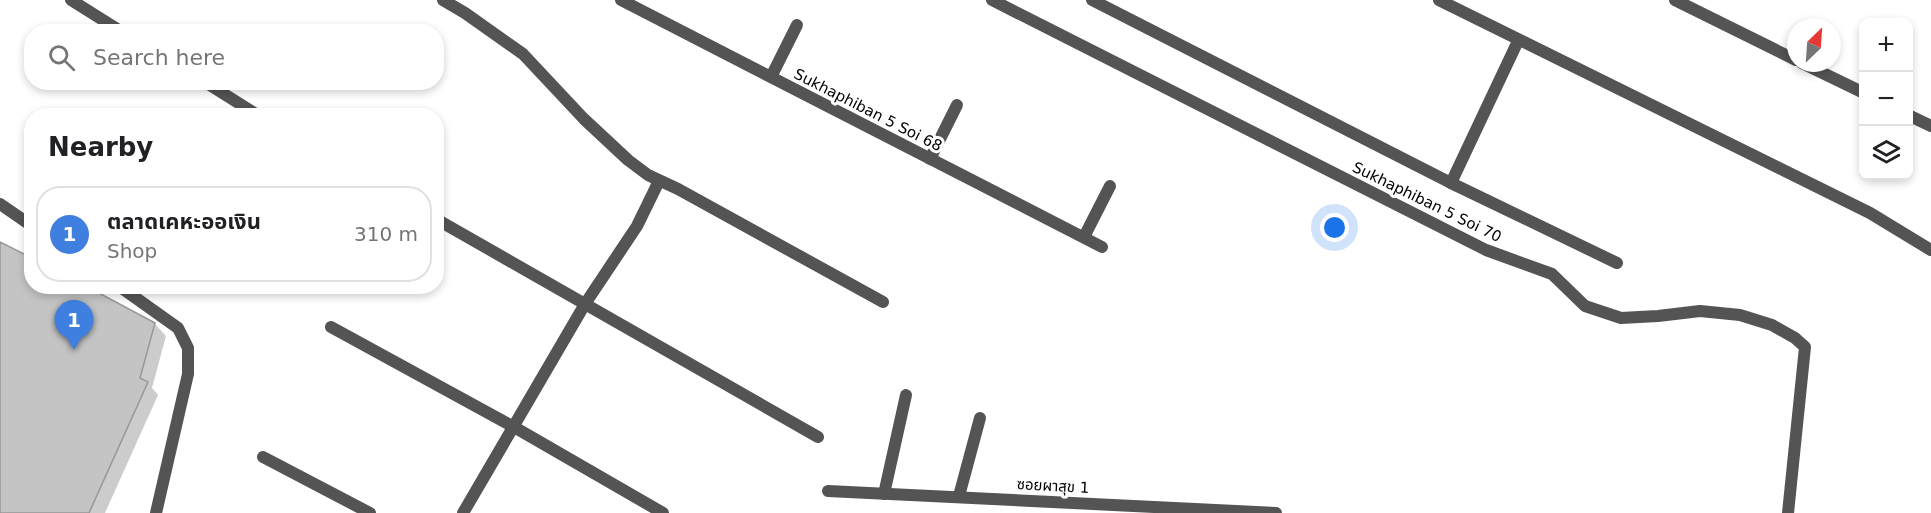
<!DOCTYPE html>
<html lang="en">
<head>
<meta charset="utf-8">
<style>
  body { margin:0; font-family:"DejaVu Sans","Noto Sans Thai",sans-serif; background:#f6f6f6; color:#202124 }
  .controls { position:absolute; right:18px; top:18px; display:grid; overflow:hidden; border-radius:12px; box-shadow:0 3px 9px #0003 }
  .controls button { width:54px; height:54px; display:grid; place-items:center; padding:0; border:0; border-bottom:2px solid #e0e0e0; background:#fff; color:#202124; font:30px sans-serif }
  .compass { position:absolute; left:1787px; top:18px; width:54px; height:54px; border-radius:50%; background:#fff; box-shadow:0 3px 9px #0003; rotate:25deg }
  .you { position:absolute; left:1335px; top:228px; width:21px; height:21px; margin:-15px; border:4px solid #fff; border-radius:50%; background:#1a73e8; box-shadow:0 0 0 9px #1a73e833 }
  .badge { display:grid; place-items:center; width:39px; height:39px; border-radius:50%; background:#000; color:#fff; font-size:20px; font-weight:700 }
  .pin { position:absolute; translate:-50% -50px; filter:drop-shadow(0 2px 3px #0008) }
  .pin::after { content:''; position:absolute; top:32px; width:21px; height:18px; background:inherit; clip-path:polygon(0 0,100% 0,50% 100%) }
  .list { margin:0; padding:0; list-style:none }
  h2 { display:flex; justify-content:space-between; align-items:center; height:78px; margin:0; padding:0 24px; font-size:26px }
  h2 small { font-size:20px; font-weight:400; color:#757577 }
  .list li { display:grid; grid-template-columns:39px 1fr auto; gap:18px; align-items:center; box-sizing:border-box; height:96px; margin:0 12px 12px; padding:0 12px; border:2px solid #e0e0e0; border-radius:24px }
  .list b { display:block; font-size:22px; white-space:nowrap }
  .list p { margin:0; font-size:20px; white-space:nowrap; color:#757577 }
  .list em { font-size:20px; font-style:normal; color:#757577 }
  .icon { flex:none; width:33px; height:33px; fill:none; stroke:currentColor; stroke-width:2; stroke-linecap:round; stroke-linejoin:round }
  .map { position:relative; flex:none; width:1931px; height:513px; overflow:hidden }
  .search { position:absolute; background:#fff; box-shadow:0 3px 9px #0003; left:24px; top:24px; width:420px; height:66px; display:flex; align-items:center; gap:15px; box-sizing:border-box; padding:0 21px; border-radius:24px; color:#757577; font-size:22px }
  .panel { position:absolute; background:#fff; box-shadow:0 3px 9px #0003; left:24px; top:108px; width:420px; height:186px; border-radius:24px }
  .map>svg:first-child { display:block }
  .shadow { fill:#0003 }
  .building { fill:#c4c4c4; stroke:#989898; stroke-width:1.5 }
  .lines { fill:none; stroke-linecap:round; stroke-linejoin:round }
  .lane { stroke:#545454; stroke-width:12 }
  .street { stroke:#545454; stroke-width:12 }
  .labels { text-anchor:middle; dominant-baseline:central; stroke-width:6; stroke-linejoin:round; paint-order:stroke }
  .street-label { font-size:15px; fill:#000; stroke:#fff }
</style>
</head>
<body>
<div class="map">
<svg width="1931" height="513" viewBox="0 0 1931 513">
  <rect width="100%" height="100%" fill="#fff"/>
  <path class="shadow" d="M 0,244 L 32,286 L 155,324 L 166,336 L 152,388 L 158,395 L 105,513 L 0,513 Z"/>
  <path class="building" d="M 0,242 L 32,258 L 32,286 L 86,286 L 155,323 L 140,378 L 148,382 L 89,513 L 0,513 Z"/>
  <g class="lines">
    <g class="lane">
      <path d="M 771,77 L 797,25"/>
      <path d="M 930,159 L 957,105"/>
      <path d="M 1084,237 L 1110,186"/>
      <path d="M 884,494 L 906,395"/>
      <path d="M 959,496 L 980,418"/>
    </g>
    <g class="street">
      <path d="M 71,0 L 122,32"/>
      <path d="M 443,0 L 465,13 L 523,54 L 584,119 L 628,160 L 648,175 L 678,189 L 883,302"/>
      <path d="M 621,0 L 1102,247"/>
      <path d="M 992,0 L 1486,250 L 1552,274 L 1585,306 L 1621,318 L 1658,316 L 1700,311 L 1740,315 L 1772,325 L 1795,338 L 1805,347 L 1788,513"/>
      <path d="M 1092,0 L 1451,183 L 1518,41"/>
      <path d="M 1439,0 L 1870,213 L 1931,250"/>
      <path d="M 1675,0 L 1796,60"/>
      <path d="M 1802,63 L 1864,93"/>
      <path d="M 205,82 L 259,116"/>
      <path d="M 1908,115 L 1931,126"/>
      <path d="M 1451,183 L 1617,263"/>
      <path d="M 0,204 L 32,226"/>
      <path d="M 436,219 L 818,437"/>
      <path d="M 119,286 L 178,328 L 188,348 L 188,374 L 156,513"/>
      <path d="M 331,327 L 514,427 L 663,513"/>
      <path d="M 263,457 L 370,513"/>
      <path d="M 828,491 L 1276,513"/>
      <path d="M 463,513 L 585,304 L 637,226 L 659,181"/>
    </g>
  </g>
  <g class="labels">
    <g class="street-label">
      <text transform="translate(868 110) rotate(27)">Sukhaphiban 5 Soi 68</text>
      <text transform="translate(1427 202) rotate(26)">Sukhaphiban 5 Soi 70</text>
      <text transform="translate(1053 486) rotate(3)">ซอยผาสุข 1</text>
    </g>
  </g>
</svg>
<div class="controls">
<button>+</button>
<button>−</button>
<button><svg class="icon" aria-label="layers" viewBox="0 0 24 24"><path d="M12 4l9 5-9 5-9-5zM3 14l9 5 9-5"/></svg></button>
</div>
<svg class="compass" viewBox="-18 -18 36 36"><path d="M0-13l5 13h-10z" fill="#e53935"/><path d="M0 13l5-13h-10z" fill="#757577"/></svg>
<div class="you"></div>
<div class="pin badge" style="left:74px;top:350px;background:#3f7fe0">1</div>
<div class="search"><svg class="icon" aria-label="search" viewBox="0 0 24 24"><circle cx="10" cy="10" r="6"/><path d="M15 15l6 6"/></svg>Search here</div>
<section class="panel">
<h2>Nearby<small></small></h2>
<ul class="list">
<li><span class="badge" style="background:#3f7fe0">1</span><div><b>ตลาดเคหะออเงิน</b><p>Shop</p></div><em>310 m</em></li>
</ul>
</section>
</div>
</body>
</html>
